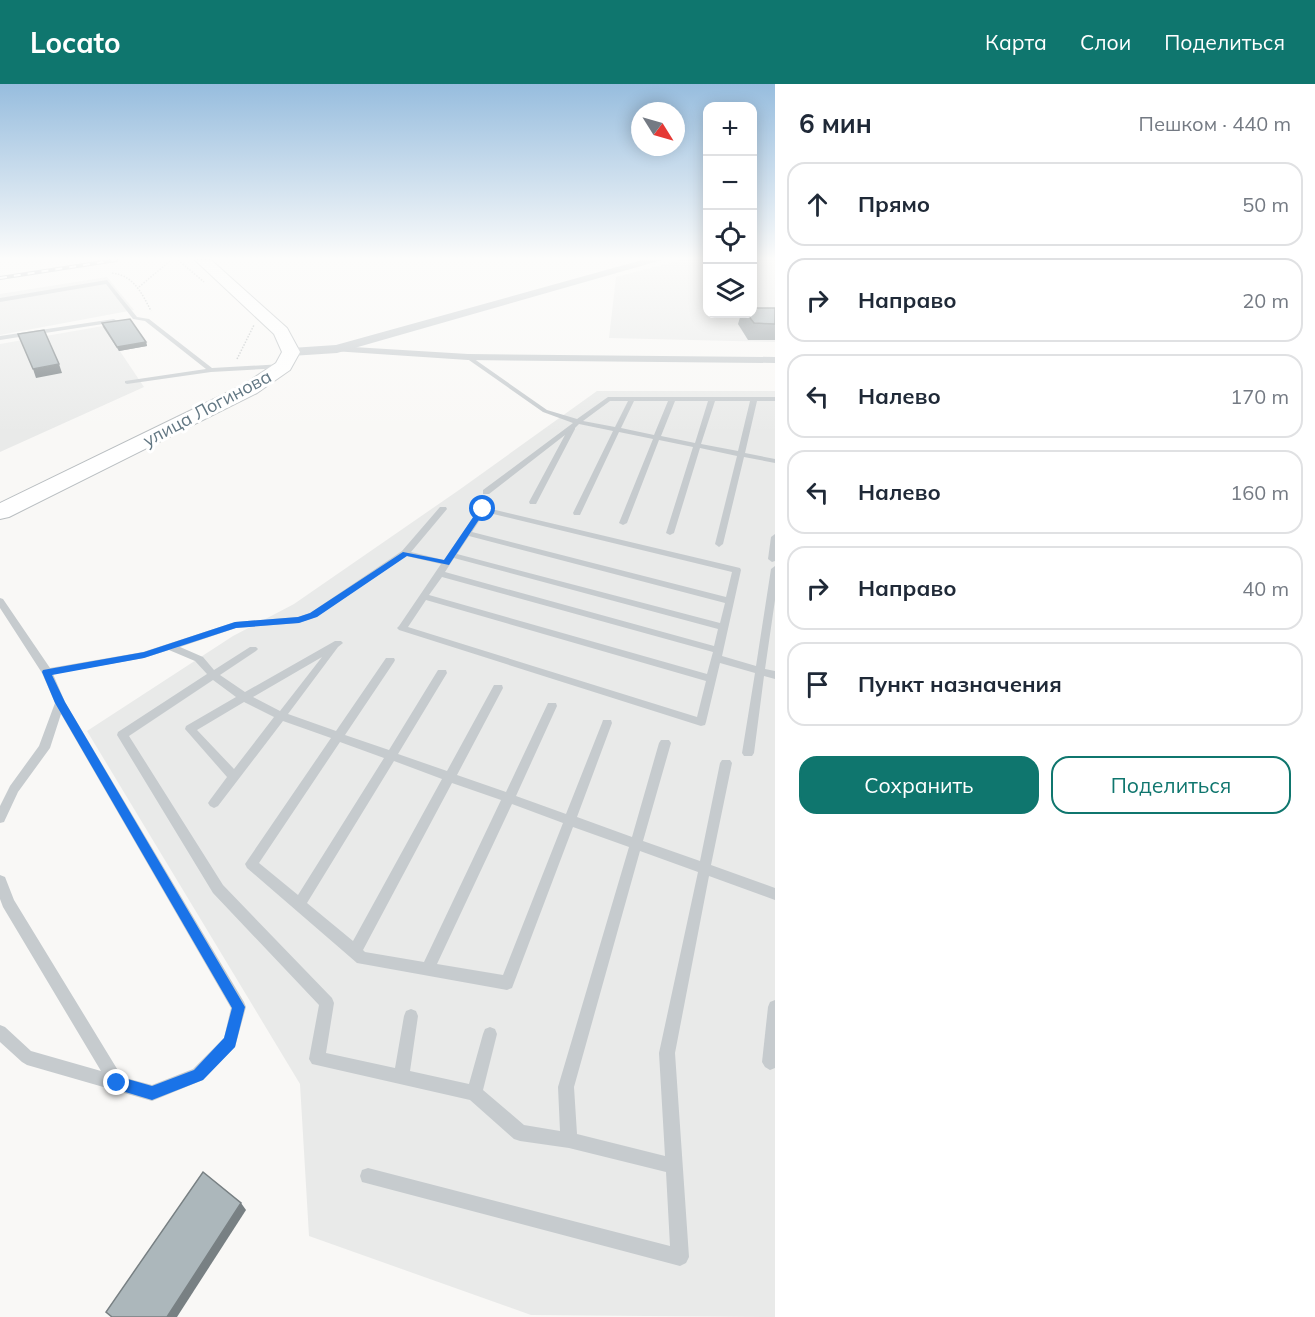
<!DOCTYPE html>
<html lang="ru">
<head>
<meta charset="utf-8">
<style>
  body { margin:0; font-family:Mulish,sans-serif; background:#f6f6f7; color:#1f2937 }
  .controls { position:absolute; right:18px; top:18px; display:grid; overflow:hidden; border-radius:12px; box-shadow:0 3px 15px #0003 }
  .controls button { width:54px; height:54px; display:grid; place-items:center; padding:0; border:0; border-bottom:2px solid #e0e1e3; background:#fff; color:#1f2937; font:30px sans-serif }
  .compass { position:absolute; left:631px; top:18px; width:54px; height:54px; border-radius:50%; background:#fff; box-shadow:0 3px 15px #0003; rotate:127deg }
  .stop { position:absolute; width:18px; height:18px; margin:-14px; border:4px solid #1a73e8; border-radius:50%; background:#fff }
  .stop.end { background:#1a73e8; border-color:#fff; box-shadow:0 2px 6px #0008 }
  .list { margin:0; padding:0; list-style:none }
  h2 { display:flex; justify-content:space-between; align-items:center; height:78px; margin:0; padding:0 24px; font-size:26px }
  h2 small { font-size:20px; font-weight:400; color:#747a83 }
  .list li { display:grid; grid-template-columns:39px 1fr auto; gap:18px; align-items:center; box-sizing:border-box; height:84px; margin:0 12px 12px; padding:0 12px; border:2px solid #e0e1e3; border-radius:18px }
  .list b { display:block; font-size:22px; white-space:nowrap }
  .list em { font-size:20px; font-style:normal; color:#747a83 }
  .actions { display:flex; gap:12px; padding:18px 24px }
  .actions a { flex:1; padding:14px 0; border:2px solid #0f766e; border-radius:18px; text-align:center; font-size:21px; color:#0f766e }
  .actions .main { background:#0f766e; color:#fff }
  .icon { flex:none; width:33px; height:33px; fill:none; stroke:currentColor; stroke-width:2; stroke-linecap:round; stroke-linejoin:round }
  .map { position:relative; flex:none; width:775px; height:1233px; overflow:hidden }
  header { display:flex; align-items:center; gap:36px; box-sizing:border-box; height:84px; padding:0 30px; background:#0f766e; color:#fff }
  header strong { font-size:28px }
  nav { display:flex; gap:33px; margin-inline-start:auto; font-size:21px }
  main { display:flex }
  aside { flex:1; background:#fff }
  .map>svg:first-child { display:block }
  .built { fill:#e9eae9 }
  .lines { fill:none; stroke-linecap:round; stroke-linejoin:round }
  .primary-casing { stroke:#b9bec1; stroke-width:2 }
  .path { stroke:#bfc3c4; stroke-width:1.5; stroke-dasharray:1.5 1.5; stroke-linecap:butt }
  .service { fill:#c6cbce; fill-rule:evenodd }
  .minor { fill:#c6cbce; fill-rule:evenodd }
  .tertiary { fill:#c6cbce; fill-rule:evenodd }
  .primary { fill:#fff; fill-rule:evenodd }
  .rail-casing { stroke:#a6aeb3; stroke-width:4 }
  .rail { stroke:#fff; stroke-width:2; stroke-dasharray:7; stroke-linecap:butt }
  .wall { fill:#949da1 }
  .shaded-wall { fill:#788083 }
  .building { fill:#acb7bb; stroke:#788083; stroke-width:1.5 }
  .route { fill:#1a73e8 }
  .labels { text-anchor:middle; dominant-baseline:central; stroke-width:6; stroke-linejoin:round; paint-order:stroke }
  .far-street-label { font-size:18px; fill:#627783; stroke:#fff }
</style>
</head>
<body>
<header>
<strong>Locato</strong>
<nav><a>Карта</a><a>Слои</a><a>Поделиться</a></nav>
</header>
<main>
<div class="map">
<svg width="775" height="1233" viewBox="0 0 775 1233">
  <rect width="100%" height="100%" fill="#f9f8f6"/>
  <g class="built">
    <path d="M 681,176 L 707,176 L 708,230 L 752,230 L 753,176 L 775,176 L 775,258 L 609,254 L 616,193 Z"/>
    <path d="M 107,193 L 134,226 L 0,251 L 0,210 Z"/>
    <path d="M 103,242 L 144,303 L 0,368 L 0,260 Z"/>
    <path d="M 597,307 L 775,307 L 775,1233 L 531,1231 L 309,1152 L 300,1000 L 87,647 L 233,552 L 294,520 L 459,406 Z"/>
  </g>
  <g class="lines">
    <g class="primary-casing">
      <path id="primary" d="M 195,176 L 211,176 L 287,244 L 300,268 L 290,286 L 257,309 L 9,433 L 0,435 L 0,419 L 243,301 L 276,279 L 282,268 L 274,250 Z"/>
    </g>
    <g class="path">
      <path d="M 178,176 L 204,198"/>
      <path d="M 112,189 C 133,191 142,209 151,227"/>
      <path d="M 139,203 L 171,176"/>
      <path d="M 237,275 L 254,241"/>
    </g>
    <g class="service">
      <path d="M 107,196 L 137,233 L 149,235 L 212,284 L 283,280 L 286,282 L 283,284 L 211,288 L 127,300 L 125,299 L 125,297 L 206,285 L 145,237 L 133,235 L 106,200 L 0,218 L 0,214 Z"/>
      <path d="M 114,235 L 117,237 L 116,238 L 0,256 L 0,252 Z"/>
      <path d="M 466,272 L 470,272 L 547,326 L 577,335 L 608,313 L 775,313 L 775,317 L 757,317 L 745,369 L 775,375 L 775,379 L 744,373 L 723,460 L 719,463 L 715,460 L 737,372 L 700,364 L 674,449 L 670,451 L 666,449 L 693,363 L 659,356 L 627,439 L 623,441 L 619,439 L 653,355 L 619,348 L 580,431 L 574,431 L 573,429 L 613,347 L 579,340 L 575,344 L 575,345 L 536,420 L 530,420 L 529,418 L 565,351 L 489,410 L 483,410 L 483,406 L 573,339 L 543,328 L 466,274 ZM 610,317 L 628,317 L 615,343 L 583,337 ZM 634,317 L 668,317 L 654,351 L 621,344 ZM 675,317 L 708,317 L 695,359 L 661,352 ZM 715,317 L 750,317 L 738,367 L 701,360 Z"/>
      <path d="M 440,423 L 446,423 L 447,425 L 411,468 L 444,476 L 480,423 L 483,423 L 740,484 L 741,486 L 722,572 L 756,582 L 771,485 L 775,482 L 775,516 L 765,585 L 775,587 L 775,595 L 764,592 L 754,669 L 752,672 L 744,672 L 742,669 L 755,589 L 720,579 L 706,638 L 705,641 L 701,642 L 399,546 L 397,544 L 399,542 L 441,480 L 406,472 L 316,533 L 299,539 L 236,544 L 180,563 L 203,573 L 214,586 L 250,563 L 256,563 L 258,565 L 256,567 L 220,591 L 245,608 L 335,557 L 341,557 L 343,559 L 338,563 L 288,630 L 336,647 L 386,574 L 394,574 L 395,576 L 394,578 L 345,651 L 389,666 L 438,586 L 446,586 L 447,589 L 398,670 L 447,687 L 494,601 L 502,601 L 503,604 L 457,691 L 506,708 L 548,619 L 556,619 L 557,622 L 516,712 L 566,730 L 602,639 L 603,636 L 611,636 L 612,639 L 577,733 L 632,753 L 659,659 L 661,656 L 669,656 L 671,659 L 643,757 L 700,777 L 720,679 L 722,676 L 730,676 L 732,679 L 711,781 L 775,804 L 775,816 L 709,792 L 675,969 L 689,1173 L 686,1179 L 680,1182 L 362,1098 L 360,1092 L 362,1086 L 368,1084 L 670,1162 L 666,1088 L 569,1064 L 520,1057 L 514,1055 L 470,1016 L 312,980 L 309,975 L 319,921 L 213,809 L 117,651 L 118,648 L 207,590 L 195,577 L 169,566 L 144,574 L 53,590 L 65,618 L 244,918 L 246,923 L 235,963 L 203,996 L 152,1017 L 27,981 L 22,978 L 0,958 L 0,941 L 5,943 L 31,967 L 101,987 L 3,823 L 0,815 L 0,791 L 5,793 L 14,816 L 122,993 L 152,1001 L 193,985 L 224,954 L 231,924 L 61,630 L 50,664 L 18,708 L 4,738 L 0,739 L 0,722 L 10,702 L 39,662 L 55,619 L 42,589 L 0,524 L 0,514 L 3,515 L 50,584 L 143,568 L 235,538 L 298,533 L 310,529 L 402,467 ZM 485,428 L 732,488 L 726,513 L 472,448 ZM 469,452 L 725,519 L 720,539 L 457,470 ZM 454,474 L 718,545 L 714,562 L 445,488 ZM 442,493 L 713,568 L 707,590 L 429,511 ZM 426,516 L 706,597 L 697,633 L 408,543 ZM 322,573 L 280,627 L 253,613 ZM 213,596 L 236,613 L 186,642 L 185,645 L 227,693 L 210,716 L 208,719 L 210,722 L 214,724 L 218,722 L 283,637 L 331,654 L 245,780 L 247,784 L 357,879 L 507,906 L 512,904 L 573,743 L 629,763 L 558,1003 L 560,1047 L 524,1041 L 483,1006 L 497,950 L 495,945 L 490,943 L 485,945 L 483,950 L 469,1000 L 410,987 L 418,932 L 416,927 L 411,925 L 406,927 L 404,932 L 395,984 L 326,969 L 334,919 L 332,914 L 223,801 L 129,652 ZM 244,618 L 274,633 L 234,685 L 197,646 ZM 340,658 L 384,674 L 298,811 L 259,779 ZM 394,677 L 442,695 L 353,857 L 307,819 ZM 452,699 L 501,716 L 424,878 L 365,868 L 363,866 ZM 512,720 L 563,739 L 503,891 L 437,880 ZM 640,767 L 698,788 L 659,969 L 665,1072 L 577,1050 L 574,1003 Z"/>
      <path d="M 775,450 L 775,477 L 772,478 L 768,475 L 771,453 Z"/>
      <path d="M 775,916 L 775,984 L 770,986 L 765,983 L 762,978 L 768,923 L 770,918 Z"/>
    </g>
    <path class="minor" d="M 337,262 L 468,270 L 775,273 L 775,279 L 468,276 L 333,267 L 331,265 Z"/>
    <path class="tertiary" d="M 642,176 L 662,176 L 337,269 L 291,272 L 284,268 L 291,264 L 336,261 Z"/>
    <use href="#primary" class="primary"/>
    <g class="rail-casing">
      <path id="rail" d="M 0,194 L 116,176"/>
    </g>
    <use href="#rail" class="rail"/>
  </g>
  <g class="wall">
    <path d="M 775,224 L 775,256 L 748,256 L 738,240 L 741,230 L 753,230 Z"/>
    <path d="M 102,239 L 146,258 L 147,262 L 119,267 L 103,243 Z"/>
  </g>
  <g class="shaded-wall">
    <path d="M 146,258 L 147,262 L 119,267 L 117,263 Z"/>
    <path d="M 59,280 L 62,289 L 36,294 L 33,285 Z"/>
    <path d="M 241,1119 L 246,1126 L 177,1233 L 167,1233 Z"/>
  </g>
  <g class="building">
    <path d="M 753,224 L 775,224 L 775,240 L 754,239 L 747,230 L 753,230 Z"/>
    <path d="M 130,235 L 146,258 L 117,263 L 102,239 Z"/>
    <path d="M 44,246 L 59,280 L 33,285 L 18,250 Z"/>
    <path d="M 203,1088 L 241,1119 L 167,1233 L 112,1233 L 106,1228 Z"/>
  </g>
  <linearGradient id="sky" x2="0" y2="1"><stop stop-color="#97bdde"/><stop offset="0.5" stop-color="#fcfcfb"/><stop offset="1" stop-color="#fcfcfb" stop-opacity="0"/></linearGradient>
  <rect width="775" height="349" fill="url(#sky)"/>
  <path class="route" d="M 480,423 L 486,425 L 449,481 L 407,472 L 317,533 L 299,539 L 236,544 L 144,574 L 52,591 L 65,618 L 245,923 L 235,963 L 203,996 L 152,1016 L 112,1004 L 110,999 L 112,994 L 117,992 L 152,1002 L 194,986 L 224,954 L 232,924 L 55,619 L 42,588 L 43,586 L 144,568 L 235,538 L 298,533 L 310,529 L 403,468 L 444,476 Z"/>
  <g class="labels">
    <g class="far-street-label">
      <text transform="translate(207 324) rotate(-28)">улица Логинова</text>
    </g>
  </g>
</svg>
<div class="controls">
<button>+</button>
<button>−</button>
<button><svg class="icon" aria-label="locate" viewBox="0 0 24 24"><circle cx="12" cy="12" r="6"/><path d="M12 2v4M12 18v4M2 12h4M18 12h4"/></svg></button>
<button><svg class="icon" aria-label="layers" viewBox="0 0 24 24"><path d="M12 4l9 5-9 5-9-5zM3 14l9 5 9-5"/></svg></button>
</div>
<svg class="compass" viewBox="-18 -18 36 36"><path d="M0-13l5 13h-10z" fill="#e53935"/><path d="M0 13l5-13h-10z" fill="#747a83"/></svg>
<div class="stop" style="left:483px;top:425px"></div>
<div class="stop end" style="left:117px;top:999px"></div>
</div>
<aside>
<h2>6 мин<small>Пешком · 440 m</small></h2>
<ul class="list">
<li><svg class="icon" aria-label="ahead" viewBox="0 0 24 24"><path d="M12 20V5M6 11l6-6 6 6"/></svg><div><b>Прямо</b></div><em>50 m</em></li>
<li><svg class="icon" aria-label="right" viewBox="0 0 24 24"><path d="M7 20v-9h11M14 6l5 5-5 5"/></svg><div><b>Направо</b></div><em>20 m</em></li>
<li><svg class="icon" aria-label="left" viewBox="0 0 24 24"><path d="M17 20v-9H6M10 6l-5 5 5 5"/></svg><div><b>Налево</b></div><em>170 m</em></li>
<li><svg class="icon" aria-label="left" viewBox="0 0 24 24"><path d="M17 20v-9H6M10 6l-5 5 5 5"/></svg><div><b>Налево</b></div><em>160 m</em></li>
<li><svg class="icon" aria-label="right" viewBox="0 0 24 24"><path d="M7 20v-9h11M14 6l5 5-5 5"/></svg><div><b>Направо</b></div><em>40 m</em></li>
<li><svg class="icon" aria-label="arrive" viewBox="0 0 24 24"><path d="M6 21V4h12l-3 4 3 4H6"/></svg><div><b>Пункт назначения</b></div></li>
</ul>
<div class="actions"><a class="main">Сохранить</a><a>Поделиться</a></div>
</aside>
</main>
</body>
</html>
